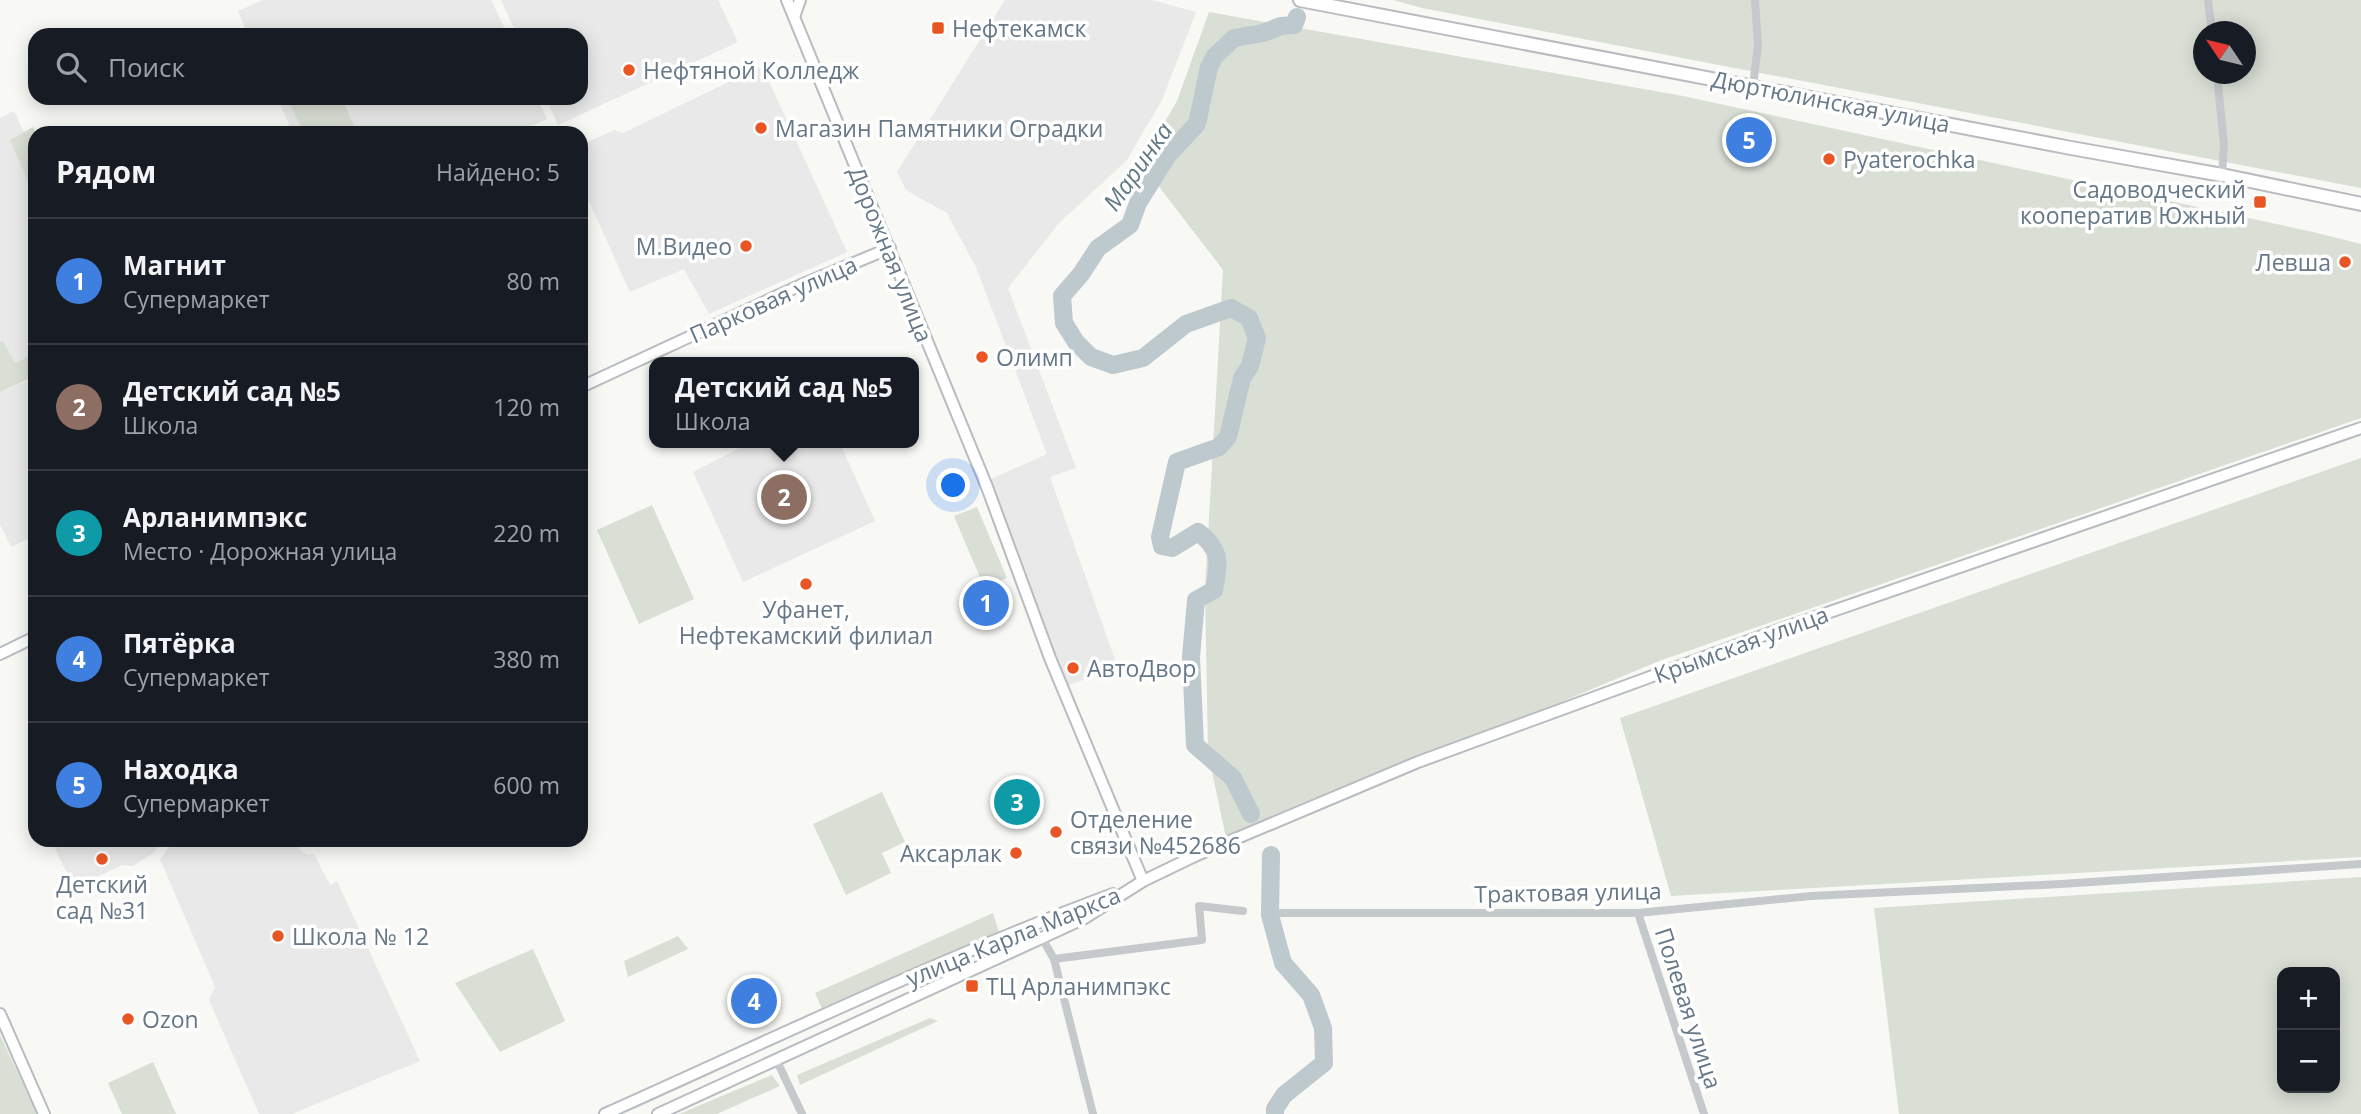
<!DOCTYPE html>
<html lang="ru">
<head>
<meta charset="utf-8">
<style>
  body { margin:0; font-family:"Open Sans",sans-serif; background:#20242c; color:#f1f3f6 }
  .controls { position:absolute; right:21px; bottom:21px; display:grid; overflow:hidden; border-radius:14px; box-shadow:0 4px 18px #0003 }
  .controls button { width:63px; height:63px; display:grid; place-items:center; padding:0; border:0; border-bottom:2px solid #363941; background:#171b24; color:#f1f3f6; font:35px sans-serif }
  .compass { position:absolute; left:2193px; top:21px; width:63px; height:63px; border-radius:50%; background:#171b24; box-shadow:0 4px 18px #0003; rotate:305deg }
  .you { position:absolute; left:954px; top:486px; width:24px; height:24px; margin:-18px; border:5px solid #fff; border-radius:50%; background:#1a73e8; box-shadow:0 0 0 10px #1a73e833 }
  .badge { display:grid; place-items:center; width:46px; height:46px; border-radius:50%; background:#0b8043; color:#fff; font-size:23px; font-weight:700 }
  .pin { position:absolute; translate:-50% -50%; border:4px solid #fff; box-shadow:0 2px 7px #0006 }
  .popup { position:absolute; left:649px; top:357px; width:270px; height:91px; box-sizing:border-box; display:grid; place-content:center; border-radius:14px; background:#171b24; filter:drop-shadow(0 2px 5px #0005); font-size:23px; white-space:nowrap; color:#9ea1a6 }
  .popup b { font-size:26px; color:#f1f3f6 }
  .popup::after { content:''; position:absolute; left:50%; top:100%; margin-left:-14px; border:14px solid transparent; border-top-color:#171b24 }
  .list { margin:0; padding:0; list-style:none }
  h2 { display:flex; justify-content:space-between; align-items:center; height:91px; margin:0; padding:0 28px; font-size:30px }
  h2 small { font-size:23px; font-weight:400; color:#9ea1a6 }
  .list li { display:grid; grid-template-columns:46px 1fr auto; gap:21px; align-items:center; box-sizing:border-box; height:126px; padding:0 28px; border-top:2px solid #363941 }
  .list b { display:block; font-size:26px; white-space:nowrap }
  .list p { margin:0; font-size:23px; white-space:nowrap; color:#9ea1a6 }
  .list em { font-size:23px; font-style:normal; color:#9ea1a6 }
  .icon { flex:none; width:38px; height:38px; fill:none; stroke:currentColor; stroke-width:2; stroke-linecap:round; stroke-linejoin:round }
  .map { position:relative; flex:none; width:2361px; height:1114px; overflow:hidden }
  .search { position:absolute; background:#171b24; box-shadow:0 4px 18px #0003; left:28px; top:28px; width:560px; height:77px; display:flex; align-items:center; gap:18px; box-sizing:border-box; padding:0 24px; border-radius:21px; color:#9ea1a6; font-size:26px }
  .panel { position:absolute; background:#171b24; box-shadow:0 4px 18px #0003; left:28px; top:126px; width:560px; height:721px; border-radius:21px }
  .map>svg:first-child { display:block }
  .built { fill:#e8e9e8 }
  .green { fill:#d9dfd5; fill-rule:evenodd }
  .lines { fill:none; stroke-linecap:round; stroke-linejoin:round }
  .river { stroke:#bdc9cd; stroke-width:18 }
  .secondary-casing { stroke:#b7bcc1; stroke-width:14 }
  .primary-casing { stroke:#b8bcc0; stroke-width:16 }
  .street { stroke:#c5c9cc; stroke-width:8 }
  .secondary { stroke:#fff; stroke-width:10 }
  .primary { stroke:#fff; stroke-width:12 }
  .poi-dot { fill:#e95523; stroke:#fff; stroke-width:2.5 }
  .labels { text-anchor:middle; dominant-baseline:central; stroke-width:7; stroke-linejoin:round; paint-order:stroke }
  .poi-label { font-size:23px; fill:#667787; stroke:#fff; text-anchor:start }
  .street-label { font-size:23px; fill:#667787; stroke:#fff }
  .water-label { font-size:24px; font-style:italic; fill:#617983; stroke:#fff }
</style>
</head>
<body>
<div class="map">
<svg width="2361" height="1114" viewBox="0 0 2361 1114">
  <rect width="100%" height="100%" fill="#f8f8f5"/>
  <g class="built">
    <path d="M 263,0 L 491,0 L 508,35 L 248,35 L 238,11 Z"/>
    <path d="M 501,0 L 718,0 L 738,42 L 558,125 L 546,98 L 581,98 L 581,35 L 517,35 Z"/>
    <path d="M 1005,0 L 1151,0 L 1196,12 L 1162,100 L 1127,160 L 1059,223 L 1008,288 L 1076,468 L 1050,477 L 1117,665 L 1068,686 L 989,480 L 1047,454 L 976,267 L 947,213 L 906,190 L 897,172 Z"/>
    <path d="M 762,66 L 847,252 L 709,314 L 684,269 L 630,292 L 581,184 L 581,145 L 614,130 L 623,133 Z"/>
    <path d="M 277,98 L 537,98 L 547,119 L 515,133 L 293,133 Z"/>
    <path d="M 14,111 L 35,157 L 35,362 L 0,378 L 0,118 Z"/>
    <path d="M 35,377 L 35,535 L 11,547 L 0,524 L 0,392 Z"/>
    <path d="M 750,443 L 840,443 L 875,521 L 743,582 L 693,472 Z"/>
    <path d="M 51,840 L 164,840 L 153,853 L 133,866 L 122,865 L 74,888 Z"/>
    <path d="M 175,840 L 289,840 L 307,855 L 314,854 L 330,885 L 337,881 L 420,1061 L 292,1114 L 259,1114 L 209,1000 L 215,987 L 160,859 Z"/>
  </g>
  <g class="green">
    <path d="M 1393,0 L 2361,0 L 2361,188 L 1422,8 ZM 2204,32 L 2246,32 L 2246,74 L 2204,74 Z"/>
    <path d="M 1209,12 L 1683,96 L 2313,232 L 2361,244 L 2361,418 L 1659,661 L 1227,842 L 1208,753 L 1205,589 L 1223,270 L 1141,163 L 1177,101 Z"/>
    <path d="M 287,98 L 342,98 L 357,133 L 304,133 Z"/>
    <path d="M 33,127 L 36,133 L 35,198 L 10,140 Z"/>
    <path d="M 3,341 L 15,363 L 35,354 L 35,376 L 0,392 L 0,342 Z"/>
    <path d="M 2361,458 L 2361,857 L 1671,896 L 1620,718 Z"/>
    <path d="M 652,505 L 694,599 L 639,624 L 597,530 Z"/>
    <path d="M 977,507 L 1007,578 L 984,587 L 954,516 Z"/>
    <path d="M 882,792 L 905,842 L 882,853 L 891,873 L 846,895 L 813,824 Z"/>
    <path d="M 2361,877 L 2361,1114 L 1899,1114 L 1874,908 ZM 2282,972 L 2335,972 L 2335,1088 L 2282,1088 Z"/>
    <path d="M 993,913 L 999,932 L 823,1011 L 815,993 Z"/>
    <path d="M 678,936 L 688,949 L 628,977 L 624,961 Z"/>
    <path d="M 533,949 L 565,1021 L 500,1052 L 455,983 Z"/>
    <path d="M 930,1018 L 938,1021 L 800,1085 L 797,1075 Z"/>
    <path d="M 0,1035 L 37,1114 L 0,1114 Z"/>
    <path d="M 153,1062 L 176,1114 L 122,1114 L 108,1083 Z"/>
    <path d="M 772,1075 L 780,1086 L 717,1114 L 679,1114 Z"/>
  </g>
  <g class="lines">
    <g class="river">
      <path d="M 1251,814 L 1233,778 L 1195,745 L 1191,657 L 1196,600 L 1214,590 C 1219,563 1222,550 1198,532 L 1172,548 L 1162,546 L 1160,537 L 1177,462 L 1219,447 L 1228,437 L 1242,378 L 1250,366 L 1257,338 L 1249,318 L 1231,308 L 1186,324 L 1143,358 L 1113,365 L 1091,357 L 1076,342 L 1064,323 L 1062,296 L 1081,274 L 1098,248 L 1130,225 L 1138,203 L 1168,155 L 1197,124 L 1209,67 L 1215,56 L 1234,38 L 1263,33 L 1281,26 L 1294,25 L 1297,17"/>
      <path d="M 1271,855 L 1270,915 L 1283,963 L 1311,995 L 1323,1028 L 1324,1063 L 1284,1095 L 1275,1109 L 1275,1114"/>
    </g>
    <g class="secondary-casing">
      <g id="secondary">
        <path d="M 787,0 L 987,487 L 1050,658 L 1143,881"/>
        <path d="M 794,17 L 800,0"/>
        <path d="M 581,387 L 801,285 L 890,248"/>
        <path d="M 0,654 L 35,637"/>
        <path d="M 0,1014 L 44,1114"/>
        <path d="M 605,1114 C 773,1039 940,958 1113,894"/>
        <path d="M 658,1114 L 1083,919 L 1143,881 L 1197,855 L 1418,762 L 1778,630 L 2361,428"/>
      </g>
    </g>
    <g class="primary-casing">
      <path id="primary" d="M 1300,0 L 2071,148 L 2222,175 L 2361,204"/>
    </g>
    <g class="street">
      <path d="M 2208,0 L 2212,32"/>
      <path d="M 2217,74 L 2224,145 L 2222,175"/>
      <path d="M 1753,86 L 1758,45 L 1755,0"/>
      <path d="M 1281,913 L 1638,913 L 1811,896 L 2061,884 L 2361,864"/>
      <path d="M 1638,913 L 1704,1114"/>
      <path d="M 1042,938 L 1054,959 L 1093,1114"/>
      <path d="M 1054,959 L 1202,940 L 1199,906 L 1243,911"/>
      <path d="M 776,1059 L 802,1114"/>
    </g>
    <use href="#secondary" class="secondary"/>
    <use href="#primary" class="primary"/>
  </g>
  <g class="poi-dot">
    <rect x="931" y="21" width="14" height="14" rx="3.5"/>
    <circle cx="629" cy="70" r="7"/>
    <circle cx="761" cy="128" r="7"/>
    <circle cx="1829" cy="159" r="7"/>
    <rect x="2253" y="195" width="14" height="14" rx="3.5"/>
    <circle cx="746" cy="246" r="7"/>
    <circle cx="2345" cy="262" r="7"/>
    <circle cx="982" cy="357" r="7"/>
    <circle cx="806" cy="584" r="7"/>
    <circle cx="1073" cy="668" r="7"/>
    <circle cx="1056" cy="832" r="7"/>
    <circle cx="1016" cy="853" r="7"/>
    <circle cx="102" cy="859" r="7"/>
    <circle cx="278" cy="936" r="7"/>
    <rect x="965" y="979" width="14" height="14" rx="3.5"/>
    <circle cx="128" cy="1019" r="7"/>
  </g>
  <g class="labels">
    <g class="poi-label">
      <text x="952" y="28">Нефтекамск</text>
      <text x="643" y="70">Нефтяной Колледж</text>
      <text x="775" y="128">Магазин Памятники Оградки</text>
      <text x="1843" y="159">Pyaterochka</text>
      <text x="2246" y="189" text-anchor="end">Садоводческий<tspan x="2246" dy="26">кооператив Южный</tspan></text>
      <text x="732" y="246" text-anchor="end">М.Видео</text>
      <text x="2331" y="262" text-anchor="end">Левша</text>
      <text x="996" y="357">Олимп</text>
      <text x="806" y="609" text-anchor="middle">Уфанет,<tspan x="806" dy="26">Нефтекамский филиал</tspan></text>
      <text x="1087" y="668">АвтоДвор</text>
      <text x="1070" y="819">Отделение<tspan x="1070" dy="26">связи №452686</tspan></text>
      <text x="1002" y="853" text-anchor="end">Аксарлак</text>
      <text x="102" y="884" text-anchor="middle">Детский<tspan x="102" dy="26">сад №31</tspan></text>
      <text x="292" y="936">Школа № 12</text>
      <text x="986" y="986">ТЦ Арланимпэкс</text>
      <text x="142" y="1019">Ozon</text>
    </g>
    <g class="street-label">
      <text transform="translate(1831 101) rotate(11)">Дюртюлинская улица</text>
      <text transform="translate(891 254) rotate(68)">Дорожная улица</text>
      <text transform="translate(773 299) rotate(-24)">Парковая улица</text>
      <text transform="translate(1741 644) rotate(-20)">Крымская улица</text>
      <text transform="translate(1568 892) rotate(-1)">Трактовая улица</text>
      <text transform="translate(1013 936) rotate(-22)">улица Карла Маркса</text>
      <text transform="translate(1689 1008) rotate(72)">Полевая улица</text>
    </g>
    <g class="water-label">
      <text transform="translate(1137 166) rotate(-55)">Маринка</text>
    </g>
  </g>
</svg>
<div class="controls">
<button>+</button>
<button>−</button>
</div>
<svg class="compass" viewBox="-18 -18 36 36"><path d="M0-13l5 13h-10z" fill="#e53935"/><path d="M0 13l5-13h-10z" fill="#9ea1a6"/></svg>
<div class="you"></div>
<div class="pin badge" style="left:986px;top:603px;background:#3f7fe0">1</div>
<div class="pin badge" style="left:784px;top:497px;background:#8d6e63">2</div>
<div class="popup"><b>Детский сад №5</b>Школа</div>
<div class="pin badge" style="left:1017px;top:802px;background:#0f9aa8">3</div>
<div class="pin badge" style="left:754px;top:1001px;background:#3f7fe0">4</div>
<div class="pin badge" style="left:1749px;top:140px;background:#3f7fe0">5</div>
<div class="search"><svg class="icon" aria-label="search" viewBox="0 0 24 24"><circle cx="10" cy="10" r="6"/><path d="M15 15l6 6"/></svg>Поиск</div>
<section class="panel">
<h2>Рядом<small>Найдено: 5</small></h2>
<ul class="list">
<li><span class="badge" style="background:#3f7fe0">1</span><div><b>Магнит</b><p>Супермаркет</p></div><em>80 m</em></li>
<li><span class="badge" style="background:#8d6e63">2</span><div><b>Детский сад №5</b><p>Школа</p></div><em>120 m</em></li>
<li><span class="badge" style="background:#0f9aa8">3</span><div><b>Арланимпэкс</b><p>Место · Дорожная улица</p></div><em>220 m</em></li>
<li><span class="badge" style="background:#3f7fe0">4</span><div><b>Пятёрка</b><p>Супермаркет</p></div><em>380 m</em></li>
<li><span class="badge" style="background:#3f7fe0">5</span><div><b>Находка</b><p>Супермаркет</p></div><em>600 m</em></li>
</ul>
</section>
</div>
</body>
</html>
